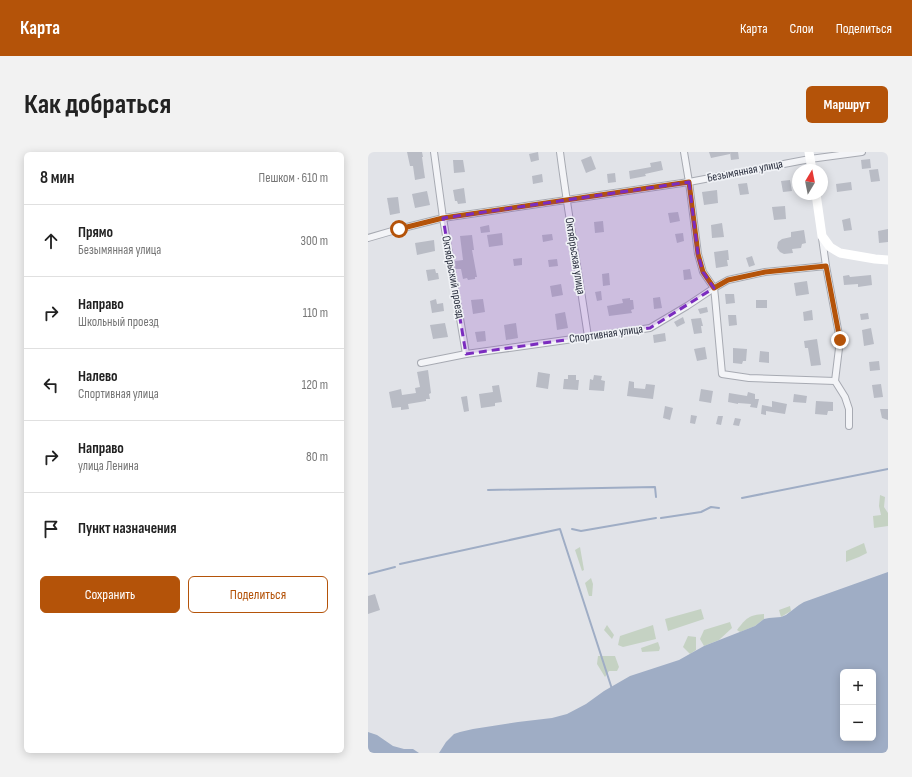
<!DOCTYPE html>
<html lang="ru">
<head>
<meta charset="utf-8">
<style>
  body { margin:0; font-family:"Sofia Sans Condensed",sans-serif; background:#f2f2f2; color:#222 }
  .controls { position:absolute; right:12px; bottom:12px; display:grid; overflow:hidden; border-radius:6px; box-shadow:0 2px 10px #0003 }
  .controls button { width:36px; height:36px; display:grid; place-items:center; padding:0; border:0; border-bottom:1px solid #e0e0e0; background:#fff; color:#222; font:20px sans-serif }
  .compass { position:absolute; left:424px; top:12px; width:36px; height:36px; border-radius:50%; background:#fff; box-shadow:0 2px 10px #0003; rotate:10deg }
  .stop { position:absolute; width:12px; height:12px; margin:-9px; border:3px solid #b45309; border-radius:50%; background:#fff }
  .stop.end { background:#b45309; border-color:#fff; box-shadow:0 1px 4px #0008 }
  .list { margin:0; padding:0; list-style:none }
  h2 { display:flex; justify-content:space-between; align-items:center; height:52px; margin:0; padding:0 16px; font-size:17px }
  h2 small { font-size:13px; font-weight:400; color:#767676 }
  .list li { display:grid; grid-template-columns:26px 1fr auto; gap:12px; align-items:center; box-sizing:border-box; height:72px; padding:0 16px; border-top:1px solid #e0e0e0 }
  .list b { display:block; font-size:15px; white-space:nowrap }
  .list p { margin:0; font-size:13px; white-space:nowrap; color:#767676 }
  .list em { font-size:13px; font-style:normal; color:#767676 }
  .actions { display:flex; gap:8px; padding:12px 16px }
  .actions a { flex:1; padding:9px 0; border:1px solid #b45309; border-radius:6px; text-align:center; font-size:14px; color:#b45309 }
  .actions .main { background:#b45309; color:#fff }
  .icon { flex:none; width:22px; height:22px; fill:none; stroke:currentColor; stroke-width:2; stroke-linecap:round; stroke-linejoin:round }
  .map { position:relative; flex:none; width:520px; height:601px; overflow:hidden; border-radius:6px }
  header { display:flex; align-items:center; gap:24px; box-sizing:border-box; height:56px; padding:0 20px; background:#b45309; color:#fff }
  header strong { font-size:19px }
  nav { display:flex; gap:22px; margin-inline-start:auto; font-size:14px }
  .intro { display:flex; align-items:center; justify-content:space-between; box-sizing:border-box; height:96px; padding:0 24px }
  h1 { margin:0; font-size:28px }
  .button { padding:10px 18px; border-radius:6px; background:#b45309; color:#fff; font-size:14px; font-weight:700 }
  main { display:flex; gap:24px; padding:0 24px }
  aside { flex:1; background:#fff; border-radius:6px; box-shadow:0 2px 10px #0003 }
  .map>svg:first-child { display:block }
  .green { fill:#c5d2c3 }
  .water { fill:#9fadc5; fill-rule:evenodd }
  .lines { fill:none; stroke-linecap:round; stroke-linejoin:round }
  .stream { stroke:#9fadc5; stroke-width:2 }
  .building { fill:#b9bcc5 }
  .street-casing { stroke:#a7aab2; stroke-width:8 }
  .street { stroke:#f3f4f7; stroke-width:6 }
  .secondary { stroke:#fff; stroke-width:9 }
  .route { stroke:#b45309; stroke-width:5 }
  .marked { fill:#7b2cbf; fill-opacity:0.2; stroke:#7b2cbf; stroke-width:3; stroke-dasharray:8 5; stroke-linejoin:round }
  .labels { text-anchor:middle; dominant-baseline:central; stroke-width:3.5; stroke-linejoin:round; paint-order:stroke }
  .street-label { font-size:12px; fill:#2b303f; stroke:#f0f2f6 }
</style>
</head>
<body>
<header>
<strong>Карта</strong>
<nav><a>Карта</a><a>Слои</a><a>Поделиться</a></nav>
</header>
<div class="intro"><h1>Как добраться</h1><a class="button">Маршрут</a></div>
<main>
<aside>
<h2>8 мин<small>Пешком · 610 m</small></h2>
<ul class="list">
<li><svg class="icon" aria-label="ahead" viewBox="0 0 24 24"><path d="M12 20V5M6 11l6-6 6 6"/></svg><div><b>Прямо</b><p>Безымянная улица</p></div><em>300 m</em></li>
<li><svg class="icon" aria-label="right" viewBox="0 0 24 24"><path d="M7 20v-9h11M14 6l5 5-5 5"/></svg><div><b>Направо</b><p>Школьный проезд</p></div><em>110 m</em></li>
<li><svg class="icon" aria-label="left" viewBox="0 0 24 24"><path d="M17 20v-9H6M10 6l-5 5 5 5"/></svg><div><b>Налево</b><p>Спортивная улица</p></div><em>120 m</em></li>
<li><svg class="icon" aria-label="right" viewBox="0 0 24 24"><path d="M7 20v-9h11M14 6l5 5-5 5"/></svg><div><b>Направо</b><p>улица Ленина</p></div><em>80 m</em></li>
<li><svg class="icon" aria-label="arrive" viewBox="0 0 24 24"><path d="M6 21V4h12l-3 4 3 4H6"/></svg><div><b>Пункт назначения</b></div></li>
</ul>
<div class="actions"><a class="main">Сохранить</a><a>Поделиться</a></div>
</aside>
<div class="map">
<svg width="520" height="601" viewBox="0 0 520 601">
  <rect width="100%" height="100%" fill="#e1e3e8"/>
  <g class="green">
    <path d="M 512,343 L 517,345 L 516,355 L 520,361 L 520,374 L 506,376 L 505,364 L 513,363 L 511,354 Z"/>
    <path d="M 496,391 L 499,401 L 491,405 L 478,410 L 478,399 Z"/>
    <path d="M 212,395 L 216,418 L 214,419 L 207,398 Z"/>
    <path d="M 223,426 L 225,432 L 224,444 L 221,444 L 217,431 Z"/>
    <path d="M 422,454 L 423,459 L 413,465 L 411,458 Z"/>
    <path d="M 333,457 L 336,467 L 300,479 L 297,467 Z"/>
    <path d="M 396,462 L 396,467 L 387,474 L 372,480 L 369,478 C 378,466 381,463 396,462 Z"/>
    <path d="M 362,470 L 364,476 L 351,488 L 336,494 L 332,487 L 336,478 Z"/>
    <path d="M 239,473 L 246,483 L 244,487 L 236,478 Z"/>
    <path d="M 285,473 L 288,487 L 255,495 L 250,493 L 252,484 Z"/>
    <path d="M 320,484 L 328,485 L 328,498 L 322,502 L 315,495 Z"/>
    <path d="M 290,490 L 292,496 L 291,499 L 274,500 L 273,496 Z"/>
    <path d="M 230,504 L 247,504 L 251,515 L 249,519 L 241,519 L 237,525 L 229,512 Z"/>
  </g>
  <g class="water">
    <path d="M 520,420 L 520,601 L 71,601 L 78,590 L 86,582 L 92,580 L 105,577 L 150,570 L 184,566 L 199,562 L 218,552 L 236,539 L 262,524 L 311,508 L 336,494 L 387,474 L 396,467 L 401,466 L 413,465 L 418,463 L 431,453 L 436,450 ZM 475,520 L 505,520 L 505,586 L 475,586 Z"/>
    <path d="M 0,580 L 9,583 L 25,594 L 36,597 L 45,597 L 51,601 L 0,601 Z"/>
  </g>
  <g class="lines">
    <g class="stream">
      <path d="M 120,338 L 287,335 L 288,345"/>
      <path d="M 374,346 L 520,317"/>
      <path d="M 293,366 L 333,360 L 343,355 L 351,356"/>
      <path d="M 204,377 L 213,379 L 288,366"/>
      <path d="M 32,412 L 192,377 L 244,537"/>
      <path d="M 0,422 L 27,415"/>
    </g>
  </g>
  <g class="building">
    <path d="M 39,0 L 54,0 L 55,5 L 54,5 L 57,26 L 47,28 L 45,14 L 42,14 Z"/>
    <path d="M 170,0 L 171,8 L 163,10 L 161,2 Z"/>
    <path d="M 341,0 L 362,0 L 362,2 L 343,6 Z"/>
    <path d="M 362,0 L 370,0 L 371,7 L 363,8 Z"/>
    <path d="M 223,4 L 228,17 L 218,21 L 213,8 Z"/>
    <path d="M 502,7 L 503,16 L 494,17 L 493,8 Z"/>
    <path d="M 85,8 L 95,8 L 97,20 L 86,21 Z"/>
    <path d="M 293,9 L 295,18 L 277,22 L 278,24 L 262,27 L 261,19 L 283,15 L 282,11 Z"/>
    <path d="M 510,17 L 512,29 L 503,30 L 501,18 Z"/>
    <path d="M 247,21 L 248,30 L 240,31 L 239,22 Z"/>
    <path d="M 174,22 L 175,30 L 165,32 L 164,24 Z"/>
    <path d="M 422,28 L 424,39 L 415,40 L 413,29 Z"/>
    <path d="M 483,30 L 484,38 L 469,40 L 468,32 Z"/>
    <path d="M 379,31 L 381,42 L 372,43 L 370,32 Z"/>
    <path d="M 96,36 L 98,51 L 90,52 L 89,49 L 87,49 L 85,38 Z"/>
    <path d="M 349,38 L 350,51 L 336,53 L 334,40 Z"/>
    <path d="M 59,39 L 62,53 L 47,56 L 44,42 Z"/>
    <path d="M 30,45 L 32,61 L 22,63 L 19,46 Z"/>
    <path d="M 417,54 L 418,67 L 406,68 L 404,55 Z"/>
    <path d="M 310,60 L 312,69 L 302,71 L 300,61 Z"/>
    <path d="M 482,66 L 484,78 L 476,79 L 474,68 Z"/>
    <path d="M 235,69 L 236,80 L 227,81 L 226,70 Z"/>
    <path d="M 354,71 L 356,85 L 344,86 L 343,73 Z"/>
    <path d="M 121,73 L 122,80 L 113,81 L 112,75 Z"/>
    <path d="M 520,77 L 520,90 L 511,91 L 510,79 Z"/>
    <path d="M 436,78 L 438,91 L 434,92 L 433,96 L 424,97 L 425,101 L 416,102 L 412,100 L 409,96 L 410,90 L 414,87 L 423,85 L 423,80 Z"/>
    <path d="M 134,81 L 135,93 L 121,95 L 119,83 Z"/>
    <path d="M 315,81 L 316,89 L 309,91 L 307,82 Z"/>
    <path d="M 184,82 L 185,88 L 175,90 L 174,83 Z"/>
    <path d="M 104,83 L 106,98 L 104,98 L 109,125 L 107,125 L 107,127 L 100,128 L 99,126 L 95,127 L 93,117 L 88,117 L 87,109 L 95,108 L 92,84 Z"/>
    <path d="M 66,88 L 67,99 L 49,103 L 47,91 Z"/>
    <path d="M 360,98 L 361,108 L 359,108 L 360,114 L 348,116 L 346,100 Z"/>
    <path d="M 384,104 L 387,113 L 381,115 L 378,106 Z"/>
    <path d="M 154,106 L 154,113 L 146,114 L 145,107 Z"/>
    <path d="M 189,107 L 190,114 L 181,115 L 180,108 Z"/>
    <path d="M 67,117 L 68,121 L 70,121 L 71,127 L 60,129 L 58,118 Z"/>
    <path d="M 322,117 L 324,127 L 316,128 L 315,118 Z"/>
    <path d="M 241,121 L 242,133 L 235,134 L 234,122 Z"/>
    <path d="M 481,123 L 482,125 L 503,123 L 504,133 L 490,135 L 490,132 L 476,133 L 475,124 Z"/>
    <path d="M 439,129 L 441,142 L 428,144 L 426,131 Z"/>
    <path d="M 193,132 L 195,143 L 184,145 L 182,134 Z"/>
    <path d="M 233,139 L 234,148 L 229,149 L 227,140 Z"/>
    <path d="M 357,142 L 366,142 L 367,151 L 358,152 Z"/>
    <path d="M 292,145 L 294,156 L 286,157 L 285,146 Z"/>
    <path d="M 262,146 L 262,148 L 265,148 L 266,157 L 263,158 L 264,161 L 241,164 L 239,154 L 255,151 L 254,147 Z"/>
    <path d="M 68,147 L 69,152 L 75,151 L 76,159 L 64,161 L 62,149 Z"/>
    <path d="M 115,147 L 117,160 L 105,162 L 103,148 Z"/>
    <rect x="388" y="148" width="11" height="8"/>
    <path d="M 339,155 L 340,160 L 332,162 L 330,157 Z"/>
    <path d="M 444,158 L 445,168 L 436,169 L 435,160 Z"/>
    <path d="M 197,160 L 200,176 L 189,178 L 187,162 Z"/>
    <path d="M 500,161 L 501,167 L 493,168 L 492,162 Z"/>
    <path d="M 360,163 L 368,163 L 369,173 L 361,174 Z"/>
    <path d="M 315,165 L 317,171 L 309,175 L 306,170 Z"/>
    <path d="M 333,166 L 335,174 L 333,174 L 334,181 L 326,182 L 323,167 Z"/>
    <path d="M 77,171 L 80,185 L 65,187 L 62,173 Z"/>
    <path d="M 148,171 L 150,186 L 138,188 L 136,173 Z"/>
    <path d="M 503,176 L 506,192 L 496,194 L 494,178 Z"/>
    <path d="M 117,179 L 118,189 L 109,190 L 107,180 Z"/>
    <path d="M 297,181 L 298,189 L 286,191 L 285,183 Z"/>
    <path d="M 449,187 L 453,213 L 443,214 L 440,196 L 437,196 L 436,189 Z"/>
    <path d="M 337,195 L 339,207 L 329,209 L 326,197 Z"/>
    <path d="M 365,196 L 379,197 L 378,209 L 375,209 L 374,212 L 365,211 Z"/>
    <path d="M 392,199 L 401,200 L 401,211 L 391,210 Z"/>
    <path d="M 511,209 L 512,218 L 502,219 L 501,210 Z"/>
    <path d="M 60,218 L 63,241 L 61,242 L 62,247 L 58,247 L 58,249 L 40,252 L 41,257 L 33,258 L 33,255 L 24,256 L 21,240 L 33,237 L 34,243 L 48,241 L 47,236 L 52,235 L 49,220 Z"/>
    <path d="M 170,220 L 182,222 L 180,237 L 168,235 Z"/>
    <path d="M 200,223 L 208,223 L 208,228 L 211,228 L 210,238 L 195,237 L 196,227 L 200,227 Z"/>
    <path d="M 226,223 L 234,224 L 233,228 L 237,229 L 236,239 L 221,238 L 222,227 L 225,228 Z"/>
    <path d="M 261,229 L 266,230 L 266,236 L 277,237 L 278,232 L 287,233 L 285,247 L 259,244 Z"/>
    <path d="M 513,232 L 515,245 L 506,246 L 504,233 Z"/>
    <path d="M 131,233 L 134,250 L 127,251 L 127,254 L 113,256 L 111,242 L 125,240 L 124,234 Z"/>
    <path d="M 333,237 L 345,239 L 343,251 L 331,249 Z"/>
    <path d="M 380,240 L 387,242 L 387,247 L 391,247 L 389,256 L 382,255 L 383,252 L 370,251 L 370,252 L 360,250 L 361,241 L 379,244 Z"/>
    <path d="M 426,242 L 439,244 L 438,251 L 425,250 Z"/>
    <path d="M 99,244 L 101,259 L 96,260 L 93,245 Z"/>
    <path d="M 404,249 L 419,252 L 417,262 L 398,259 L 398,263 L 393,262 L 394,253 L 404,255 Z"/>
    <path d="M 448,249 L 465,250 L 465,259 L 460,259 L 459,263 L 447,262 Z"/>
    <path d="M 297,254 L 305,256 L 302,268 L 295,266 Z"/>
    <path d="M 512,257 L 520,257 L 520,268 L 514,266 Z"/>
    <path d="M 323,263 L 329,264 L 327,272 L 322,271 Z"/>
    <path d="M 350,264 L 355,264 L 353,273 L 348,272 Z"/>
    <path d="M 367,266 L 373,267 L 371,274 L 365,273 Z"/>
    <path d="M 7,442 L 12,458 L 0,462 L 0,444 Z"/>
  </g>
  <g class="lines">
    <g class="street-casing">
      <g id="street">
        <path d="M 66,0 L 75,66 L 98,202"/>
        <path d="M 192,0 C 200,62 211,123 220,185"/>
        <path d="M 316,0 L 321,30 L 330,102 L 335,120 L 346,136 L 347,145 L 354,222 L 381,226 L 467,229"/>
        <path d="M 0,86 L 31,77 L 75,66 L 321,30 L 442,7 L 494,0"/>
        <path d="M 454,86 L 458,114 L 472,188 L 467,229 L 477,245 L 481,257 L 481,274"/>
        <path d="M 53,211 L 98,202 L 248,181 L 282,176 L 319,154 L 346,136 L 360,128 L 397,120 L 458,114"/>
      </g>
    </g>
    <use href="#street" class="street"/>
    <g class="secondary">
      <path d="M 441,0 L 444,18"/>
      <path d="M 448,42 L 454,84 L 462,95 L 472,101 L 507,107 L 520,108"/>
    </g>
  </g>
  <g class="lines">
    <path class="route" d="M 31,77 L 75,66 L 321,30 L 330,102 L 335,120 L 346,136 L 360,128 L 397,120 L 458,114 L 472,188"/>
  </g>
  <path class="marked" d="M 321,30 L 330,102 L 335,120 L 346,136 L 282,176 L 98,202 L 75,66 Z"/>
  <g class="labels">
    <g class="street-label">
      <text transform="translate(377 19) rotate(-11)">Безымянная улица</text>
      <text transform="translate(207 104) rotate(81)">Октябрьская улица</text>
      <text transform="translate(85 125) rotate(80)">Октябрьский проезд</text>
      <text transform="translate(238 182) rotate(-8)">Спортивная улица</text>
    </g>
  </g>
</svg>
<div class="controls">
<button>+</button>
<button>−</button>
</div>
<svg class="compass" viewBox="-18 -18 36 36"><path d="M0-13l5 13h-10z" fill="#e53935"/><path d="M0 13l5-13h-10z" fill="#767676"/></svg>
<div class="stop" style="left:31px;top:77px"></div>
<div class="stop end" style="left:472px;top:188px"></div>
</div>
</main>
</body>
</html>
